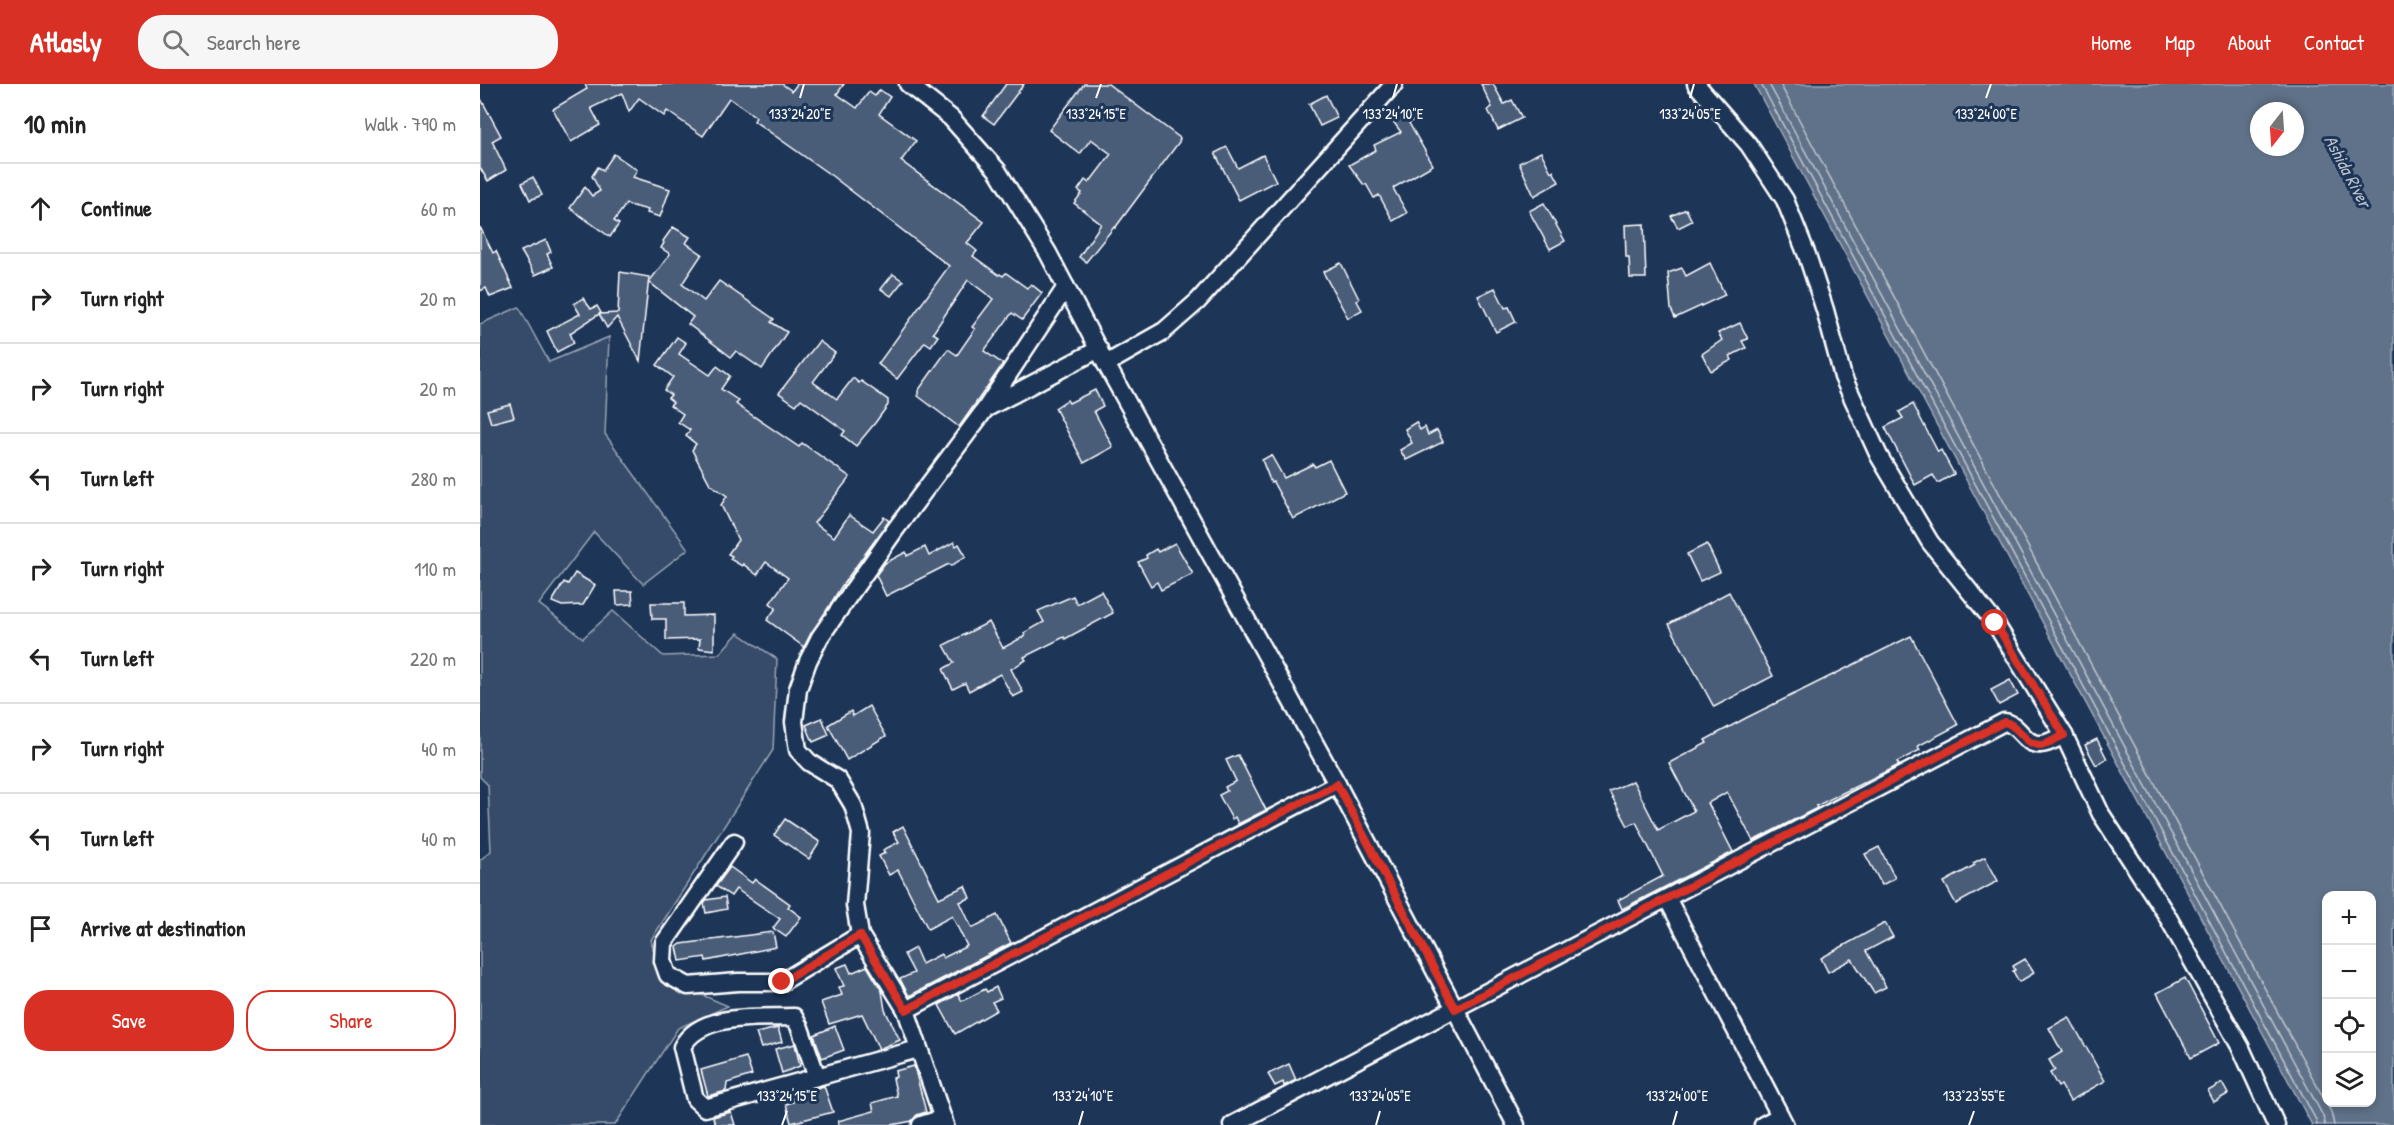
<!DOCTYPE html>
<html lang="en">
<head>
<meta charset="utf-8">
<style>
  body { margin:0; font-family:"Patrick Hand",sans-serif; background:#f6f6f6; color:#222 }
  .controls { position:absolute; right:18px; bottom:18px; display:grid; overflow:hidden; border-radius:12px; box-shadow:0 3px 9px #0003 }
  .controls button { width:54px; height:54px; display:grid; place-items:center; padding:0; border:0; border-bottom:2px solid #e0e0e0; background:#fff; color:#222; font:30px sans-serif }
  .compass { position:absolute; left:1770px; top:18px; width:54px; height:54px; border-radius:50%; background:#fff; box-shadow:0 3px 9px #0003; rotate:197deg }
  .stop { position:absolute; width:18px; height:18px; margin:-14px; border:4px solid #d93025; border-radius:50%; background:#fff }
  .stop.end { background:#d93025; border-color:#fff; box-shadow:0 2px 6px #0008 }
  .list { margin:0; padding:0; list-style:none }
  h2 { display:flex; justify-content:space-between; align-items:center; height:78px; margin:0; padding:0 24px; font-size:26px }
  h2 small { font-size:20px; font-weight:400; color:#767676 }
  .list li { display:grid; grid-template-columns:39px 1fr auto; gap:18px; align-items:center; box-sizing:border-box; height:90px; padding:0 24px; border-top:2px solid #e0e0e0 }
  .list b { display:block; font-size:22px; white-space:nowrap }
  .list em { font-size:20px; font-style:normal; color:#767676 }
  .actions { display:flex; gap:12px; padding:18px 24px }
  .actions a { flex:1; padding:14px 0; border:2px solid #d93025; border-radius:24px; text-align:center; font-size:21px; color:#d93025 }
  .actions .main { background:#d93025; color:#fff }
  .icon { flex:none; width:33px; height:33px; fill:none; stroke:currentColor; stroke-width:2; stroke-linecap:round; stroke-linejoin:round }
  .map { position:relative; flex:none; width:1914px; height:1041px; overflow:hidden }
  header { display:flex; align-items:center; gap:36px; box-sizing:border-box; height:84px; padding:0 30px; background:#d93025; color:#fff }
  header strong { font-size:28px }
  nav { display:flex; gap:33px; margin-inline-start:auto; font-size:21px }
  .search { width:420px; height:54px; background:#f6f6f6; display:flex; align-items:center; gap:15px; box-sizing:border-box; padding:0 21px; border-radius:24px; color:#767676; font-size:22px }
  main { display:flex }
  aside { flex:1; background:#fff }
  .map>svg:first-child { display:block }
  .green { fill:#364b69; stroke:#9aa5b4; stroke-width:1.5 }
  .water { fill:#617289; stroke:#a0aab8; stroke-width:1.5; fill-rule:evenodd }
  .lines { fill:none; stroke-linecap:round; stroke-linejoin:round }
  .shore { stroke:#c0c7d0; stroke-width:1.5 }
  .building { fill:#4a5d79; stroke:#fff; stroke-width:1.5 }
  .minor-casing { stroke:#fff; stroke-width:21 }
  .minor { stroke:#1d3557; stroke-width:16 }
  .route { stroke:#d93025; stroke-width:8 }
  .ticks { fill:none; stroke:#fff; stroke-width:2 }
  .labels { text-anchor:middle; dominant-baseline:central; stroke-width:6; stroke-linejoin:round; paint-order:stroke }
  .water-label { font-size:18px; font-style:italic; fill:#b8c0ca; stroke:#1d3557 }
  .ticks-label { font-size:15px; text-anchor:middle; fill:#fff; stroke:#1d3557; stroke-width:6; stroke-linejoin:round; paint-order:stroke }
</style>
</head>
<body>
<header>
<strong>Atlasly</strong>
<div class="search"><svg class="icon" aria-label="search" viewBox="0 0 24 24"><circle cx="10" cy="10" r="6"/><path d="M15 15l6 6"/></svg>Search here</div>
<nav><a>Home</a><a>Map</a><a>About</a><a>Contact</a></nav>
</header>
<main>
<aside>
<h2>10 min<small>Walk · 790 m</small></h2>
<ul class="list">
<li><svg class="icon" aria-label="ahead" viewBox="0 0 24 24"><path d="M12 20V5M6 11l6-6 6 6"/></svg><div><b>Continue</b></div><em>60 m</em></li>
<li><svg class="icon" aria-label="right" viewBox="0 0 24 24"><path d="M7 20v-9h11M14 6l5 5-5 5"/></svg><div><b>Turn right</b></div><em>20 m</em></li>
<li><svg class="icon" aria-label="right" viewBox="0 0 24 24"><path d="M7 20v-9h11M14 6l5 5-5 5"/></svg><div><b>Turn right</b></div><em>20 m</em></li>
<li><svg class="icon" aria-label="left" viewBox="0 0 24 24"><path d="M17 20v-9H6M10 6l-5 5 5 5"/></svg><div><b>Turn left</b></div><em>280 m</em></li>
<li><svg class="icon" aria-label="right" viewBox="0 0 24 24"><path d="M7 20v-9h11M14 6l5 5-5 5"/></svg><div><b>Turn right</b></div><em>110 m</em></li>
<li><svg class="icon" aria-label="left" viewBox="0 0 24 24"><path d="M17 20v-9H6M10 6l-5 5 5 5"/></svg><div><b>Turn left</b></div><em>220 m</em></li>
<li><svg class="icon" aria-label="right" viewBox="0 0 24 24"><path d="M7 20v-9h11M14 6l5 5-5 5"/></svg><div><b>Turn right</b></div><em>40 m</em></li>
<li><svg class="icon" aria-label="left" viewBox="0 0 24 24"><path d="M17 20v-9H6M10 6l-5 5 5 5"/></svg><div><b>Turn left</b></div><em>40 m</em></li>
<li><svg class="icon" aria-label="arrive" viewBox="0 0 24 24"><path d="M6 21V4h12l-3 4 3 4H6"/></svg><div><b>Arrive at destination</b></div></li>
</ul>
<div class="actions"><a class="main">Save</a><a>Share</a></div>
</aside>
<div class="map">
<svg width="1914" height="1041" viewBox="0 0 1914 1041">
  <rect width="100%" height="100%" fill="#1d3557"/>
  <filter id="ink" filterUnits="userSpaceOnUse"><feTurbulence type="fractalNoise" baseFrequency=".0167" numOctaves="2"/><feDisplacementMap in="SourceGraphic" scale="12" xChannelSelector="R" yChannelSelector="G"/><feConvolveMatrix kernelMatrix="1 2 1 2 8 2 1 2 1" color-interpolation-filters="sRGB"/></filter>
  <g filter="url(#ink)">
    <path class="green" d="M 39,223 L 69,278 L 129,253 L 125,350 L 208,465 L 163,500 L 114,448 L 59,520 L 103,554 L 133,527 L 183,572 L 239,570 L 258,549 L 297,575 L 293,666 L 171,856 L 180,893 L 248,922 L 198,944 L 135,1041 L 0,1041 L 0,776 L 11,767 L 8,701 L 0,693 L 0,240 Z"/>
    <path class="water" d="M 1274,0 L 1914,0 L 1914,1041 L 1832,1041 ZM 1779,27 L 1815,27 L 1815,63 L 1779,63 ZM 1846,812 L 1892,812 L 1892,1018 L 1846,1018 Z"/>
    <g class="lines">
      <g class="shore">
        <path d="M 1281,0 L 1836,1036 L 1837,1041"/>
        <path d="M 1289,0 L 1843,1032 L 1845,1041"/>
        <path d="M 1300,0 L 1851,1028 L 1854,1041"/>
      </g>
    </g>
    <g class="building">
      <path d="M 105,0 L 302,0 L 312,7 L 317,0 L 364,0 L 357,10 L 377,24 L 389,8 L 395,12 L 400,6 L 410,13 L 399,30 L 436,57 L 421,77 L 504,138 L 487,159 L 497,167 L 493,172 L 519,191 L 520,190 L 523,192 L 526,189 L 547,204 L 551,200 L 562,209 L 542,236 L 532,229 L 504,267 L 523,280 L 479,343 L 438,312 L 438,307 L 468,265 L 477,271 L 495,245 L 492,243 L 513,215 L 488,196 L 453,249 L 458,252 L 451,262 L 445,258 L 417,295 L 398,280 L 469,182 L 352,92 L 274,37 L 276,33 L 249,14 L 223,52 L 187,27 L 184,32 L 159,14 L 149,28 L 142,9 L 111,24 L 120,41 L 91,58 L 73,25 L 107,5 Z"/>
      <path d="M 526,0 L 544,0 L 514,40 L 503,32 Z"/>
      <path d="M 604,0 L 628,0 L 700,54 L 699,58 L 635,144 L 634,143 L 606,178 L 599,173 L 621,140 L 594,119 L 602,109 L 598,106 L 605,96 L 609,99 L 631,70 L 611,55 L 600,70 L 569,46 Z"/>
      <path d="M 1001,0 L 1013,0 L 1024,20 L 1032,16 L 1042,34 L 1018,46 L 1008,26 L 1012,23 Z"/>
      <path d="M 846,11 L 857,34 L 840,42 L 829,20 Z"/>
      <path d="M 0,13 L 21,52 L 12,57 L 26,86 L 8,97 L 0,84 Z"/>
      <path d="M 924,27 L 932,37 L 929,39 L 953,81 L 913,104 L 927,129 L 913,137 L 899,111 L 894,114 L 886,100 L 884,101 L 869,81 L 896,66 L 894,61 L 921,48 L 912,36 Z"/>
      <path d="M 747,63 L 758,84 L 783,71 L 796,97 L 759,116 L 735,69 Z"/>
      <path d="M 1061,68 L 1071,88 L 1073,87 L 1079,98 L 1054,112 L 1039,79 Z"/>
      <path d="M 134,70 L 157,86 L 153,93 L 190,105 L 180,133 L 167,129 L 168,126 L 146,120 L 134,137 L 139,140 L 130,153 L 90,124 L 105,103 L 112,112 L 120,107 L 112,92 L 118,83 L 123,86 Z"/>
      <path d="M 53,93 L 62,111 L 50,116 L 42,99 Z"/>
      <path d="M 1064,119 L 1085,157 L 1070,165 L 1049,127 Z"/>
      <path d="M 1206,125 L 1212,137 L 1198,144 L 1191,132 Z"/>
      <path d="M 1164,140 L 1166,194 L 1150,194 L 1149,173 L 1146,173 L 1145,141 Z"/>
      <path d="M 0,143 L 13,169 L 16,167 L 33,204 L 10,213 L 6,204 L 0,207 Z"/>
      <path d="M 193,143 L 210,153 L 206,159 L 222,170 L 202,200 L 224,217 L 239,197 L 294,235 L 291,238 L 307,248 L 282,285 L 256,267 L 251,273 L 208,240 L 213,233 L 169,198 L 190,170 L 181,164 L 184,159 L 183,157 Z"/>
      <path d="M 66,156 L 71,168 L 67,170 L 73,183 L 55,191 L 41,167 Z"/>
      <path d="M 861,179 L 879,215 L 877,217 L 882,226 L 868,234 L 843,188 Z"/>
      <path d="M 1230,179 L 1245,211 L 1195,234 L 1191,225 L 1188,189 L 1202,184 L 1206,192 Z"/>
      <path d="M 140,188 L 169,193 L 160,277 L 137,233 L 127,244 L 119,230 L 90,249 L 94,259 L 77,268 L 67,247 L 100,230 L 94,220 L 103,214 L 111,225 L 117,222 L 121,229 L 119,230 L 138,229 Z"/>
      <path d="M 413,190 L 423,197 L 411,212 L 401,205 Z"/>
      <path d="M 1015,204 L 1025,224 L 1029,223 L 1036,238 L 1016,248 L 998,212 Z"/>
      <path d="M 1260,239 L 1268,255 L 1262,257 L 1266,264 L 1250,272 L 1252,276 L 1231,287 L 1222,270 L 1242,256 L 1238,249 Z"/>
      <path d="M 197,253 L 206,259 L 199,270 L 230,291 L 237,282 L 250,292 L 241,305 L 259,317 L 256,320 L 260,323 L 319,363 L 322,359 L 370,393 L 334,439 L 354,453 L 369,431 L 393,447 L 404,433 L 409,437 L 361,503 L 324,563 L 287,536 L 296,524 L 290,519 L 308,494 L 286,478 L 277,491 L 263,480 L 262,482 L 250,475 L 252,472 L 248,470 L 258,456 L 241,421 L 247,412 L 230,400 L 212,366 L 216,360 L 206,352 L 210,346 L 198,338 L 203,330 L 190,321 L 193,318 L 188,314 L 191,311 L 184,306 L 193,293 L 177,281 Z"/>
      <path d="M 339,257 L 355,269 L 333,298 L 357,315 L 373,294 L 379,299 L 381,297 L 408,316 L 408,321 L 395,339 L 376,362 L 362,351 L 365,347 L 321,315 L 316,321 L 299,309 Z"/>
      <path d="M 615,306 L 623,322 L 614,327 L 633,363 L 604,379 L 575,324 L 587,316 L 589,319 Z"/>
      <path d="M 30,320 L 34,333 L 11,339 L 7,326 Z"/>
      <path d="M 1433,320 L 1458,368 L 1461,366 L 1474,390 L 1458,399 L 1453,391 L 1435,401 L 1405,343 L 1423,334 L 1419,328 Z"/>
      <path d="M 936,338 L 940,346 L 945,343 L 948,351 L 957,346 L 963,358 L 926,376 L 920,366 L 932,359 L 925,345 Z"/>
      <path d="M 791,371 L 804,394 L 833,380 L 835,383 L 849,376 L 865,408 L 813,435 L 793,398 L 791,399 L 782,376 Z"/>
      <path d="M 474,458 L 476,462 L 479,460 L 486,472 L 471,482 L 469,480 L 406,512 L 396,491 L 405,479 L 426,468 L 427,472 L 445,463 L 449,472 Z"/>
      <path d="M 695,459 L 713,490 L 681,506 L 677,498 L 671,502 L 658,478 L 667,474 L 666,471 L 676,465 L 678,468 Z"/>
      <path d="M 1227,460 L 1240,488 L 1220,497 L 1207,470 Z"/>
      <path d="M 95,489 L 115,501 L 103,521 L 82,522 L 72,518 L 84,498 L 88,500 Z"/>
      <path d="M 136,507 L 152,507 L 153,520 L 137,521 Z"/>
      <path d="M 621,507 L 633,529 L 585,555 L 584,553 L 544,573 L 546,576 L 531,585 L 543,608 L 533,613 L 520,590 L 489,607 L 485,599 L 473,605 L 463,585 L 474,579 L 464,561 L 509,538 L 523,564 L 545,552 L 544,549 L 564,538 L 558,527 L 593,512 L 597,520 Z"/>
      <path d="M 1249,508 L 1293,592 L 1234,623 L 1189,540 Z"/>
      <path d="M 171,519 L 204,519 L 204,532 L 234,531 L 234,566 L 219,564 L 220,555 L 186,556 L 186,535 L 172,535 Z"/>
      <path d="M 1431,552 L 1478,641 L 1438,662 L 1440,666 L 1417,678 L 1419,681 L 1336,722 L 1337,724 L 1273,757 L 1247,708 L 1228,719 L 1253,768 L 1142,825 L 1138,816 L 1183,792 L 1156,738 L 1148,742 L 1129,707 L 1153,697 L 1178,746 L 1214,727 L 1189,679 L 1227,659 L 1225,656 L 1266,634 Z"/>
      <path d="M 1530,596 L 1538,611 L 1519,621 L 1511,606 Z"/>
      <path d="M 389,622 L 406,652 L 367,676 L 348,641 L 371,627 L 373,632 Z"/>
      <path d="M 342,634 L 349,651 L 333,658 L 326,641 Z"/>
      <path d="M 1617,655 L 1627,675 L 1616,681 L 1605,661 Z"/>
      <path d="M 758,671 L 786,726 L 758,740 L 755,733 L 752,735 L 739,711 L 747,707 L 745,703 L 756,697 L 746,676 Z"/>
      <path d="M 305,735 L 340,758 L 329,775 L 294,751 Z"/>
      <path d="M 423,742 L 459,814 L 485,802 L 490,814 L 480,818 L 492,844 L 517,831 L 531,859 L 429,912 L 420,895 L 434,889 L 424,870 L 435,864 L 442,880 L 461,870 L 463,874 L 487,862 L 472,832 L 448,845 L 418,786 L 409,791 L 399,772 L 405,769 L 403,766 L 419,758 L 413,748 Z"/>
      <path d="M 1399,763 L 1415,794 L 1402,801 L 1385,770 Z"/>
      <path d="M 1505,773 L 1518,797 L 1476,820 L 1464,798 L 1495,781 L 1493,779 Z"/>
      <path d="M 250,783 L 272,799 L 275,795 L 310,820 L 308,823 L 321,833 L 306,853 L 293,844 L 300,835 L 256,805 L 251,812 L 236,802 Z"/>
      <path d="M 245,813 L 247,825 L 226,829 L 224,819 L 226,816 Z"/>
      <path d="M 1405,839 L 1413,853 L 1386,867 L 1406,903 L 1394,909 L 1372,875 L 1348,888 L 1341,874 Z"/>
      <path d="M 293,848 L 296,863 L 226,877 L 225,873 L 200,877 L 197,863 L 201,860 Z"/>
      <path d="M 1545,875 L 1554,889 L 1539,898 L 1533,887 L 1535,886 L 1533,882 Z"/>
      <path d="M 367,880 L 371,889 L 387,882 L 402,907 L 405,926 L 420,956 L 399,965 L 382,930 L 349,940 L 341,918 L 362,911 L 359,903 L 364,902 L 356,884 Z"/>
      <path d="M 1705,894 L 1739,959 L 1711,974 L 1677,909 Z"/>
      <path d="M 516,903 L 521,914 L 512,918 L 517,926 L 475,950 L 459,921 L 478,910 L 482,917 L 505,905 L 507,908 Z"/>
      <path d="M 1589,933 L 1625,997 L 1590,1017 L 1581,1001 L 1578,1003 L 1570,989 L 1575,986 L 1569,976 L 1582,968 L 1569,944 Z"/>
      <path d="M 355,942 L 364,966 L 342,974 L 334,951 Z"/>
      <path d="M 298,944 L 302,958 L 281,964 L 276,949 Z"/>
      <path d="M 315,960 L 320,982 L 302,989 L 295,965 Z"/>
      <path d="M 266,973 L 272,991 L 247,999 L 246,1007 L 228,1012 L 221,986 Z"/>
      <path d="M 809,980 L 816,996 L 804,1002 L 803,998 L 795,1002 L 788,990 Z"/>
      <path d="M 434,982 L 446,1028 L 437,1031 L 432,1037 L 412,1041 L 359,1041 L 358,1037 L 394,1027 L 392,1019 L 417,1012 L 414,999 L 413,994 L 416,993 L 415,987 Z"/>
      <path d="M 1742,999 L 1748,1010 L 1734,1018 L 1728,1007 Z"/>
      <path d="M 344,1002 L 353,1028 L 311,1039 L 306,1020 L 313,1018 L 311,1011 Z"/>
      <path d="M 251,1028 L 255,1041 L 235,1041 L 233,1033 Z"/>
    </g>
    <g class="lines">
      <g class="minor-casing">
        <g id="minor">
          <path d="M 428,0 L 471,34 L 517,86 L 568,169 L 626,280 L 857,700 L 1036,1041"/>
          <path d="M 1216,0 L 1269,61 L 1305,116 L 1327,171 L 1345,226 L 1363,293 L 1399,372 L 1450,458 L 1515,539 L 1584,651 L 1621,730 L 1686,830 L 1761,964 L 1796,1041"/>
          <path d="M 626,280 L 684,247 L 718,217 L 914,0"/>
          <path d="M 507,324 L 619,265"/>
          <path d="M 254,758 L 184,859 L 183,877 L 188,891 L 208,902 L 258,898 L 302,898 L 380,851"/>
          <path d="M 1187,814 L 1305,1041"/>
          <path d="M 426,926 L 857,700"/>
          <path d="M 337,993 L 320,944 L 314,933 C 280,934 220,928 202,963 L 215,1015 L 225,1024 L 438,965"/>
          <path d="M 441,1041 L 463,1034"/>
          <path d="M 465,1041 L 426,926 L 380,851 L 375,821 L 381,749 L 373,721 L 358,696 L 329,678 L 318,666 L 314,638 L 318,605 L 328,577 L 340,553 L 415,446 L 506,324 L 586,203"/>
          <path d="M 752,1041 L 1524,638 C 1539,639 1544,662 1561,660 C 1568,660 1577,654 1584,651"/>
          <path d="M 1283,1041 L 1300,1032"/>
        </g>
      </g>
      <use href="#minor" class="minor"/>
    </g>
  </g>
  <g class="lines" filter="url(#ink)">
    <path class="route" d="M 302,898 L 380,851 L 426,926 L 857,700 L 975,925 L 1524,638 C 1539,640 1544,662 1561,661 C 1568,660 1577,654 1584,651 L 1515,539"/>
  </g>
  <path class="ticks" d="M 320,14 L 324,0M 616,14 L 621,0M 913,14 L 917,0M 1210,14 L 1214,0M 1506,14 L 1511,0M 302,1041 L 307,1027M 599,1041 L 603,1027M 896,1041 L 900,1027M 1193,1041 L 1197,1027M 1489,1041 L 1494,1027"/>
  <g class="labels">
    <g class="water-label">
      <text transform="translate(1868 87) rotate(62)">Ashida River</text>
    </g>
  </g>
  <g class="ticks-label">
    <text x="320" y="35">133°24'20"E</text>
    <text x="616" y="35">133°24'15"E</text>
    <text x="913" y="35">133°24'10"E</text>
    <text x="1210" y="35">133°24'05"E</text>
    <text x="1506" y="35">133°24'00"E</text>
    <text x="307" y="1017">133°24'15"E</text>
    <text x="603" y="1017">133°24'10"E</text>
    <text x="900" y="1017">133°24'05"E</text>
    <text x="1197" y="1017">133°24'00"E</text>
    <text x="1494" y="1017">133°23'55"E</text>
  </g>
</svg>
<div class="controls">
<button>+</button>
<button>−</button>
<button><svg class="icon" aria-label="locate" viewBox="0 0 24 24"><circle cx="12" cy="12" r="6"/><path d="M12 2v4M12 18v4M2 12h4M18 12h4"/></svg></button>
<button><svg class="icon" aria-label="layers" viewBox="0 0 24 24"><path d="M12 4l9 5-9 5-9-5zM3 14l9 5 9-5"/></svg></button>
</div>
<svg class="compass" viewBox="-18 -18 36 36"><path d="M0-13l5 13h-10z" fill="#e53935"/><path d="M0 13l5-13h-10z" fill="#767676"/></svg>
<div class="stop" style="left:1515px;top:539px"></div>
<div class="stop end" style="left:302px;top:898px"></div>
</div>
</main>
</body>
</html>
